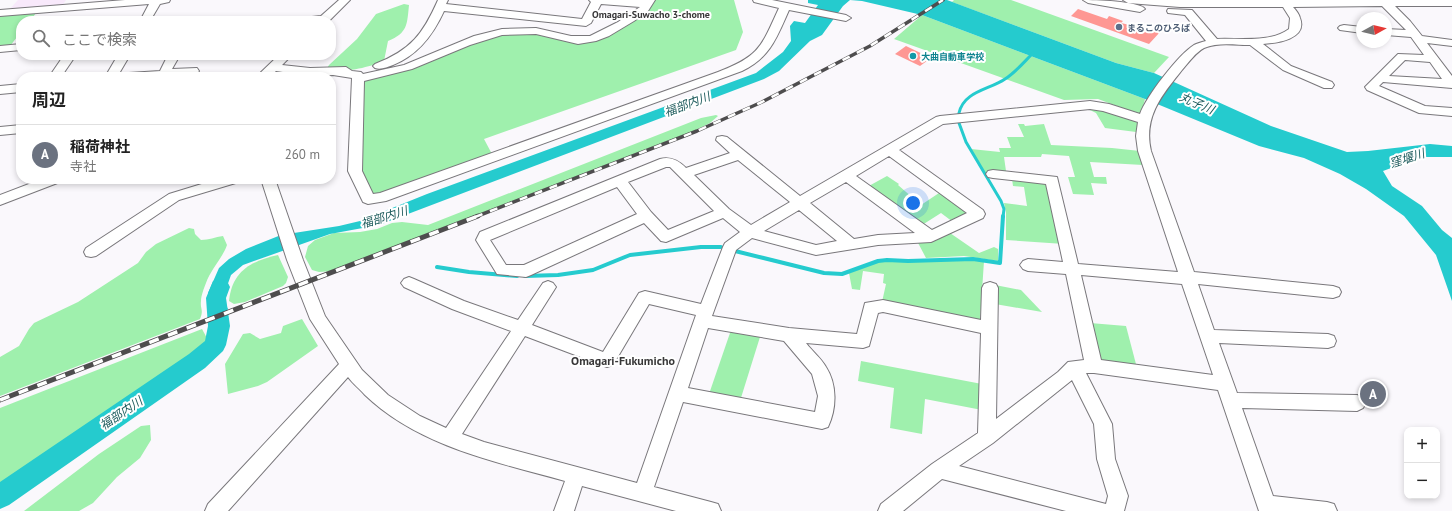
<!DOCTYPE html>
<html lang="ja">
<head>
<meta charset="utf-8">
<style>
  body { margin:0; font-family:"PT Sans","Noto Sans JP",sans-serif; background:#f2f2f2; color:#222 }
  .controls { position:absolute; right:12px; bottom:12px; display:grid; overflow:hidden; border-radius:8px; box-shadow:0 2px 6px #0003 }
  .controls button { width:36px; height:36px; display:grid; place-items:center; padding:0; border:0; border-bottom:1px solid #e0e0e0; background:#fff; color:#222; font:20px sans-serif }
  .compass { position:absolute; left:1356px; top:12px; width:36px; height:36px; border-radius:50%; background:#fff; box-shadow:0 2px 6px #0003; rotate:82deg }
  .you { position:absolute; left:913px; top:203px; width:14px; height:14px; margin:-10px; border:3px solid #fff; border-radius:50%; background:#1a73e8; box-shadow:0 0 0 6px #1a73e833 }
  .badge { display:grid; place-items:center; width:26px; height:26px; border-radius:50%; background:#db2777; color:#fff; font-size:13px; font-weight:700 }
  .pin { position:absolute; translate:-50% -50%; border:2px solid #fff; box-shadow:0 1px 4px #0006 }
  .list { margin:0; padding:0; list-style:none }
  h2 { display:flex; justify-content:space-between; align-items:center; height:52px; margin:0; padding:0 16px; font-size:17px }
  h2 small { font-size:13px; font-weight:400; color:#767676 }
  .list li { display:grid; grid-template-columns:26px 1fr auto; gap:12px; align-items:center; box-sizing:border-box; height:60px; padding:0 16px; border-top:1px solid #e0e0e0 }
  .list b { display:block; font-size:15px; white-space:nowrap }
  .list p { margin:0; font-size:13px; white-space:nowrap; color:#767676 }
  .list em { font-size:13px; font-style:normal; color:#767676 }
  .icon { flex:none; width:22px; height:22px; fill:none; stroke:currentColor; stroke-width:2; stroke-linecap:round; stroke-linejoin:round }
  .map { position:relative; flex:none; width:1452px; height:511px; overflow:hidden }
  .search { position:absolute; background:#fff; box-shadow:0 2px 6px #0003; left:16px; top:16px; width:320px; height:44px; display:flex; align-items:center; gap:10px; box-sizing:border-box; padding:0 14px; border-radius:16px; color:#767676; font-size:15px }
  .panel { position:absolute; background:#fff; box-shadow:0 2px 6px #0003; left:16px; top:72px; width:320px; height:112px; border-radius:16px }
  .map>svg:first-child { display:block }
  .education { fill:#f8e9fb }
  .green { fill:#9ff0ad }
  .water { fill:#25cbce }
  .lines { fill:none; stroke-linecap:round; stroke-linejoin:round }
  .stream-far1 { stroke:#25cbce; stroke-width:3 }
  .stream { stroke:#25cbce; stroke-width:4 }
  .river { fill:#25cbce; fill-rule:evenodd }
  .building { fill:#fe9793 }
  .minor-casing { stroke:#79777b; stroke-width:2 }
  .minor { fill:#fff; fill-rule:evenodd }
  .rail-far1-casing { stroke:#4e4d4e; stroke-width:3.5 }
  .rail-casing { stroke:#4e4d4e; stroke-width:5 }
  .rail-far1 { stroke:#fff; stroke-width:2.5; stroke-dasharray:8; stroke-linecap:butt }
  .rail { stroke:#fff; stroke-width:3.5; stroke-dasharray:10; stroke-linecap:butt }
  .service-dot { fill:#5c6f8a; stroke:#fff; stroke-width:1.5 }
  .culture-dot { fill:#0f9aa8; stroke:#fff; stroke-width:1.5 }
  .labels { text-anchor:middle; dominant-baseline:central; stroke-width:4; stroke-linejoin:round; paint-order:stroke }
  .far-service-label { font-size:9px; font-weight:bold; fill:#4e5e75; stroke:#fff; text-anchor:start }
  .far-culture-label { font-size:9px; font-weight:bold; fill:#0d838f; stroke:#fff; text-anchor:start }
  .far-neighbourhood-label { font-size:10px; font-weight:bold; fill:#383738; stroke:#fff }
  .water-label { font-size:12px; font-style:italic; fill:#1d5b5c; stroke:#fff }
  .neighbourhood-label { font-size:12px; font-weight:bold; fill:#383738; stroke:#fff }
</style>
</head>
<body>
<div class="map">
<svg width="1452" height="511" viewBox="0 0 1452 511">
  <rect width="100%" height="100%" fill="#faf8fc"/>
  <path class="education" d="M 18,0 L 66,0 L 61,7 L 9,10 Z"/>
  <g class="green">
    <path d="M 652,0 L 734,0 L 743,32 L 736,50 L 484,139 L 493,156 L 372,198 L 356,170 L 360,79 L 405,69 L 495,35 L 522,31 L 592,40 Z"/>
    <path d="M 954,0 L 1011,0 L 1169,57 L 1154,73 L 1116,63 L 952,2 Z"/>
    <path d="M 404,4 L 409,5 C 407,24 408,33 388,41 L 384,61 C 371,67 340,74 326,70 L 329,65 L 357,39 L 376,14 Z"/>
    <path d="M 36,13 L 30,21 L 21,21 L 21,32 L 10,46 L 0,47 L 0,16 Z"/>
    <path d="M 922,15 L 1145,99 L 1141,115 L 1098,99 L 1064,100 L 894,39 Z"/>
    <path d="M 1088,109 L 1102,109 L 1138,121 L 1136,132 L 1105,128 L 1096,113 Z"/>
    <path d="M 716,115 L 718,116 L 710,123 L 696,130 L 333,271 L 319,272 L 312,270 L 305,257 L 308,246 L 315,240 L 334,233 L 360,232 L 377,229 L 392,223 L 402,222 L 428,225 L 701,118 Z"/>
    <path d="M 1018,124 L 1024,124 L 1025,126 L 1044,124 L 1051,145 L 1112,148 L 1140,151 L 1143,165 L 1090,162 L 1094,177 L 1106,177 L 1107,184 L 1091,183 L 1094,195 L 1073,194 L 1068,177 L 1075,177 L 1069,156 L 1042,154 L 1041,157 L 1004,157 L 1006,171 L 990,171 L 991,175 L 987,176 L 971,149 L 1000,152 L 999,148 L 1011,148 L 1007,137 L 1024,137 Z"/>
    <path d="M 887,176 L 899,184 L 898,185 L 921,205 L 942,191 L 973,212 L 953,222 L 941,213 L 919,227 L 867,187 Z"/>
    <path d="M 1012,179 L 1048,184 L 1064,244 L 1006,240 L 1006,212 L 1004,203 L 1027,206 L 1024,187 L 1013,186 Z"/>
    <path d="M 189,228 L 194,229 L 195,234 L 201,240 C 209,240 215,237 223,236 L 227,245 C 222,259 211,269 206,283 C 204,288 201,296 201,301 C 200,310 204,309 200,319 L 0,396 L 0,357 L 19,346 L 29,329 L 34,323 L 78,302 L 138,263 L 146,252 L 156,244 Z"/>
    <path d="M 950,233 L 979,253 L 994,247 L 998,249 L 998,261 L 964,256 L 926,258 L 917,241 Z"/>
    <path d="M 278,255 L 288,277 L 286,283 L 283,286 L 245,302 L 234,304 L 229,301 C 232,271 251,261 278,255 Z"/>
    <path d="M 936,260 L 984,261 L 980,321 L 882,302 L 886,284 L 883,283 L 884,274 L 863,271 L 860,290 L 852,289 L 849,273 L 879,262 Z"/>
    <path d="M 995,285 L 1021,290 L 1042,312 L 995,304 Z"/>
    <path d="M 302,319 L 318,346 L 267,382 L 258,386 L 228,394 L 225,364 L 243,334 L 250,333 L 260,339 L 281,333 L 283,326 Z"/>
    <path d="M 1090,323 L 1126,326 L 1137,368 L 1097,361 Z"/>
    <path d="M 202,329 L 208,340 L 195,358 L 0,484 L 0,408 Z"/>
    <path d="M 731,330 L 760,337 L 740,401 L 709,394 Z"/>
    <path d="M 861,361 L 982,384 L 982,410 L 925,399 L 922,434 L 890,428 L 894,388 L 858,381 Z"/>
    <path d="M 150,425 L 151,440 L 140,458 L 117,477 L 93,503 L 79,511 L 24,511 L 99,454 L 141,426 Z"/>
  </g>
  <path class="water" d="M 808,0 L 947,0 L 1116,63 L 1154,73 L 1271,126 L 1347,152 L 1368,151 L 1430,144 L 1452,146 L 1452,157 L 1421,157 L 1383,171 L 1392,186 L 1422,206 L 1442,230 L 1452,238 L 1452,301 L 1436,255 L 1404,216 L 1366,189 L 1340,174 L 1304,158 L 1259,146 L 1145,99 L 922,15 L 862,1 L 850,0 L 843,6 L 822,35 L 810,41 L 779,71 L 764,79 L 379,225 L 330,234 L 243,265 L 231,275 L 225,292 L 223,301 L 228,309 L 211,315 L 208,293 L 219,268 L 229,259 L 246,249 L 281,235 L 339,226 L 360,221 L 427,194 L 756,73 L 783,52 L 791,41 L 790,26 L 794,21 L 805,23 L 818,5 L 808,3 Z"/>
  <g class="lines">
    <g class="stream-far1">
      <path d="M 959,113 C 964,91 989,90 1005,79 C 1016,72 1024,62 1033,53"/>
      <path d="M 959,123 L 966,142 L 1001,201 L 1004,209 L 1003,217"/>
    </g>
    <g class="stream">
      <path d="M 735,251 L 824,273 L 842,274 L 878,261 L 887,260 L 908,261 L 973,259 L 1000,263 L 1003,216"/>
      <path d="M 437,267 L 469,272 L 517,276"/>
      <path d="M 525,276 L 558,275 L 593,270 L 630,255 L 701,247 L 721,247"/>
    </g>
    <path class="river" d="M 220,279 L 227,281 L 230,287 L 226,298 L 230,326 L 226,345 L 223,351 L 205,368 L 9,505 L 0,509 L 0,482 L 189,354 L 205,341 L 208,326 L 206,298 L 213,281 Z"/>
  </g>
  <g class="building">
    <path d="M 1078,9 L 1107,19 L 1109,16 L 1123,21 L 1121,23 L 1160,32 L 1149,44 L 1071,16 Z"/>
    <path d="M 906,46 L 931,58 L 920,66 L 895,54 Z"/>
  </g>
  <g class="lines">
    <g class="minor-casing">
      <g id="minor">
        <path d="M 125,0 L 170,0 L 169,2 L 160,4 L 150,21 L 140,21 L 149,4 L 0,16 L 0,10 Z"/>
        <path d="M 339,0 L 350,0 L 329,21 L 298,21 L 303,18 L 321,16 Z"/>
        <path d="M 438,0 L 448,0 L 446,4 L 582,19 L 591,2 L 589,0 L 655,0 L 648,11 L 634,21 L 609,36 L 596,41 L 578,44 L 536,34 L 502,35 L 470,45 L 412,69 L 364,81 L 362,171 L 373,194 L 380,193 L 718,72 C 760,56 761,47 779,8 L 754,2 L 753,0 L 772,0 L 846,15 L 851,18 L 846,21 L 789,10 C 777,37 770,58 742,71 L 386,201 L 368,204 L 363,202 L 348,171 L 352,78 L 333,75 L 310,76 L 276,71 L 269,77 L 256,77 L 279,55 L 292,55 L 282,65 L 310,68 L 346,67 L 352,71 L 361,72 L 363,74 L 404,65 L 474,36 L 502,29 L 536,28 L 571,36 L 590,36 L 618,22 L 640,7 L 601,4 L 591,23 L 586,26 L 444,11 C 433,35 418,55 393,65 C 387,67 381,70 375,68 L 373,66 L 375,64 C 411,50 423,34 438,0 Z"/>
        <path d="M 1083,0 C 1094,0 1139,1 1145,9 L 1140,12 L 1088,3 Z"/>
        <path d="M 1123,0 L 1452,0 L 1452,6 L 1395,6 L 1410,21 L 1422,36 L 1452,40 L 1452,46 L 1427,43 L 1452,76 L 1452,88 L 1383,82 L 1379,86 L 1425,106 L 1452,108 L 1452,116 L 1419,113 L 1367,90 L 1365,87 L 1398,54 L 1424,55 L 1411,37 L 1386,35 L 1386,29 L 1406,30 L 1382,6 L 1293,7 C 1296,10 1299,14 1300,18 C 1308,39 1277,43 1263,44 L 1291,66 L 1332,82 L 1334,85 L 1332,88 L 1324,88 L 1283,70 L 1250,45 C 1236,45 1217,42 1204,48 C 1196,52 1188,63 1182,70 C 1162,95 1143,117 1151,151 L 1194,272 L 1333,286 L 1339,288 L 1341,292 L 1339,296 L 1333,298 L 1198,284 L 1214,330 L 1328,334 L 1334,336 L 1336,341 L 1334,346 L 1328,348 L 1219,343 L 1237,393 L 1357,395 L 1363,398 L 1366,403 L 1363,408 L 1357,411 L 1242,408 L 1273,496 L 1327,502 L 1334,504 L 1337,511 L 1259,511 L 1218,390 L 1094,373 L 1086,373 L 1112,424 L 1115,459 L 1128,496 L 1124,511 L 1066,511 L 942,479 L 903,511 L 878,511 L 881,504 L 932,464 L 978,433 L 981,333 L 883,312 L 878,313 L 869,346 L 863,348 L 806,343 C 812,351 821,358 826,367 C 837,384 837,408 828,427 L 822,429 L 683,402 L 654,487 L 711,502 L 718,504 L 721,511 L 676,511 L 582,486 L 574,511 L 554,511 L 565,481 C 496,462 418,446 365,395 C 360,389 353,384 348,377 L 228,511 L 205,511 L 208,504 L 339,364 L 310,319 L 287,260 L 261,179 L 275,179 L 303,260 L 325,316 L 362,370 L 388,395 L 420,416 L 446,428 L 511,331 L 452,309 L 404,287 L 401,283 L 404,279 L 409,277 L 414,279 L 464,301 L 518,320 L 543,283 L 548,281 L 553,283 L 556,287 L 532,325 L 603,352 L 639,293 L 645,291 L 701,304 L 723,247 L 725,243 L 740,232 L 723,218 L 666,242 L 661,241 L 644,223 L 531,275 L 526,277 L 497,274 L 476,240 L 480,232 L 660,159 C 671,156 679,161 686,168 L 730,153 L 716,140 L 717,137 L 722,136 L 727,137 L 800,196 L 936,117 L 940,116 L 1090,101 L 1109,104 L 1140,114 C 1146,97 1178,55 1194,45 C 1198,43 1202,42 1206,41 L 1185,15 L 1168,13 L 1167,11 L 1168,9 L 1192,10 L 1217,39 C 1240,38 1270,43 1289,29 L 1290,18 L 1283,7 L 1180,7 L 1128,3 ZM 1405,60 L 1430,62 L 1442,79 L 1389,76 ZM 1090,109 L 1103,111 L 1138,122 L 1136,136 L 1138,151 L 1178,272 L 1078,264 L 1057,177 L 993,170 L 988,171 L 986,174 L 988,177 L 993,178 L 1046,184 L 1063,262 L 1028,259 L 1023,261 L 1020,265 L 1023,269 L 1028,271 L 1066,274 L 1084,360 L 1068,362 L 1058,372 L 996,419 L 998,288 L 996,284 L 990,282 L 984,284 L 982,288 L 981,320 L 883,300 L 865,303 L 857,334 L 789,328 L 712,316 L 736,250 L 752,238 L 816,255 L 878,245 L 931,242 L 983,218 L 985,214 L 983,210 L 899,150 L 943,124 ZM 889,156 L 967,213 L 932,230 L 856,176 ZM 738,160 L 790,202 L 751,225 L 729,209 L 694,175 ZM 666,167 L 670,167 L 714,211 L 668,230 L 651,212 L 628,182 ZM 846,182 L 915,233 L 878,235 L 854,239 L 810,203 ZM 617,187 L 637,214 L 524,265 L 506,265 L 490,240 ZM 799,210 L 837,241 L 816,245 L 764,231 ZM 1081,275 L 1182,284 L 1213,375 L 1101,360 ZM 649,304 L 696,315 L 637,483 L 484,442 L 462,434 L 525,336 L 607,367 L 613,365 ZM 708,328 L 784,341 L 812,374 L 818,396 L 815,412 L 688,388 ZM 1072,380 L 1094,424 L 1097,459 L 1108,496 L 1106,504 L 959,466 L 993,443 Z"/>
        <path d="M 1344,25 L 1362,27 L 1362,33 L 1340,30 L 1338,28 L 1340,26 Z"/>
        <path d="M 21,44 L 21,50 L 0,52 L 0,46 Z"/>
        <path d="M 64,55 L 76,55 L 61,77 L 49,77 Z"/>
        <path d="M 118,55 L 130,55 L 117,77 L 105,77 Z"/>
        <path d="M 168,55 L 180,55 L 172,69 L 197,68 L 199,71 L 197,74 L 193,75 L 167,77 L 123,77 L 125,74 L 129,73 L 160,71 Z"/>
        <path d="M 21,84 L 21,92 L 0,94 L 0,86 Z"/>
        <path d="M 21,125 L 21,133 L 0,135 L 0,127 Z"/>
        <path d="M 42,179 L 62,179 L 60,182 L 0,205 L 0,195 Z"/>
        <path d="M 218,179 L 241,179 L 239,182 L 179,200 L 96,256 L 91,257 L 86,256 L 84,252 L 86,248 L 169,194 Z"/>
      </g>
    </g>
    <use href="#minor" class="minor"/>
    <g class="rail-far1-casing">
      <path id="rail-far1" d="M 475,217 L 697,131 L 762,102 L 870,46 L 943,0"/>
    </g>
    <g class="rail-casing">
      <path id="rail" d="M 0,400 L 478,216"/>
    </g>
    <use href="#rail-far1" class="rail-far1"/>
    <use href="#rail" class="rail"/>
  </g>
  <circle class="service-dot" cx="1119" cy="27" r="4"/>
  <circle class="culture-dot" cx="913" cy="56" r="4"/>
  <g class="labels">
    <g class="far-service-label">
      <text x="1127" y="27">まるこのひろば</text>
    </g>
    <g class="far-culture-label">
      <text x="921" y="56">大曲自動車学校</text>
    </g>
    <g class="far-neighbourhood-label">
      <text x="651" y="14">Omagari-Suwacho 3-chome</text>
    </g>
    <g class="water-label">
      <text transform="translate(1197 103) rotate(23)">丸子川</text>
      <text transform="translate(687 104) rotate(-21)">福部内川</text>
      <text transform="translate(1407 158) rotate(-18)">窪堰川</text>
      <text transform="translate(384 217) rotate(-17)">福部内川</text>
      <text transform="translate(121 413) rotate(-34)">福部内川</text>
    </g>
    <g class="neighbourhood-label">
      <text x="623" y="360">Omagari-Fukumicho</text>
    </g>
  </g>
</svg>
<div class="controls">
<button>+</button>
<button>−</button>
</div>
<svg class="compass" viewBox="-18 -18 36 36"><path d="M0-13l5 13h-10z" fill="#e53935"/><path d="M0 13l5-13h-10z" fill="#767676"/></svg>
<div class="you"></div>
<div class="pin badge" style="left:1373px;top:394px;background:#6b7280">A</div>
<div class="search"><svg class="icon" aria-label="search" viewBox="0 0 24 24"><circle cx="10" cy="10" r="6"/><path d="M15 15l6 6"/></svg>ここで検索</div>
<section class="panel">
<h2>周辺<small></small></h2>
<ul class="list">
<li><span class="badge" style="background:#6b7280">A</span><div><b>稲荷神社</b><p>寺社</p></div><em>260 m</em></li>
</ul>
</section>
</div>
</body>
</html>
